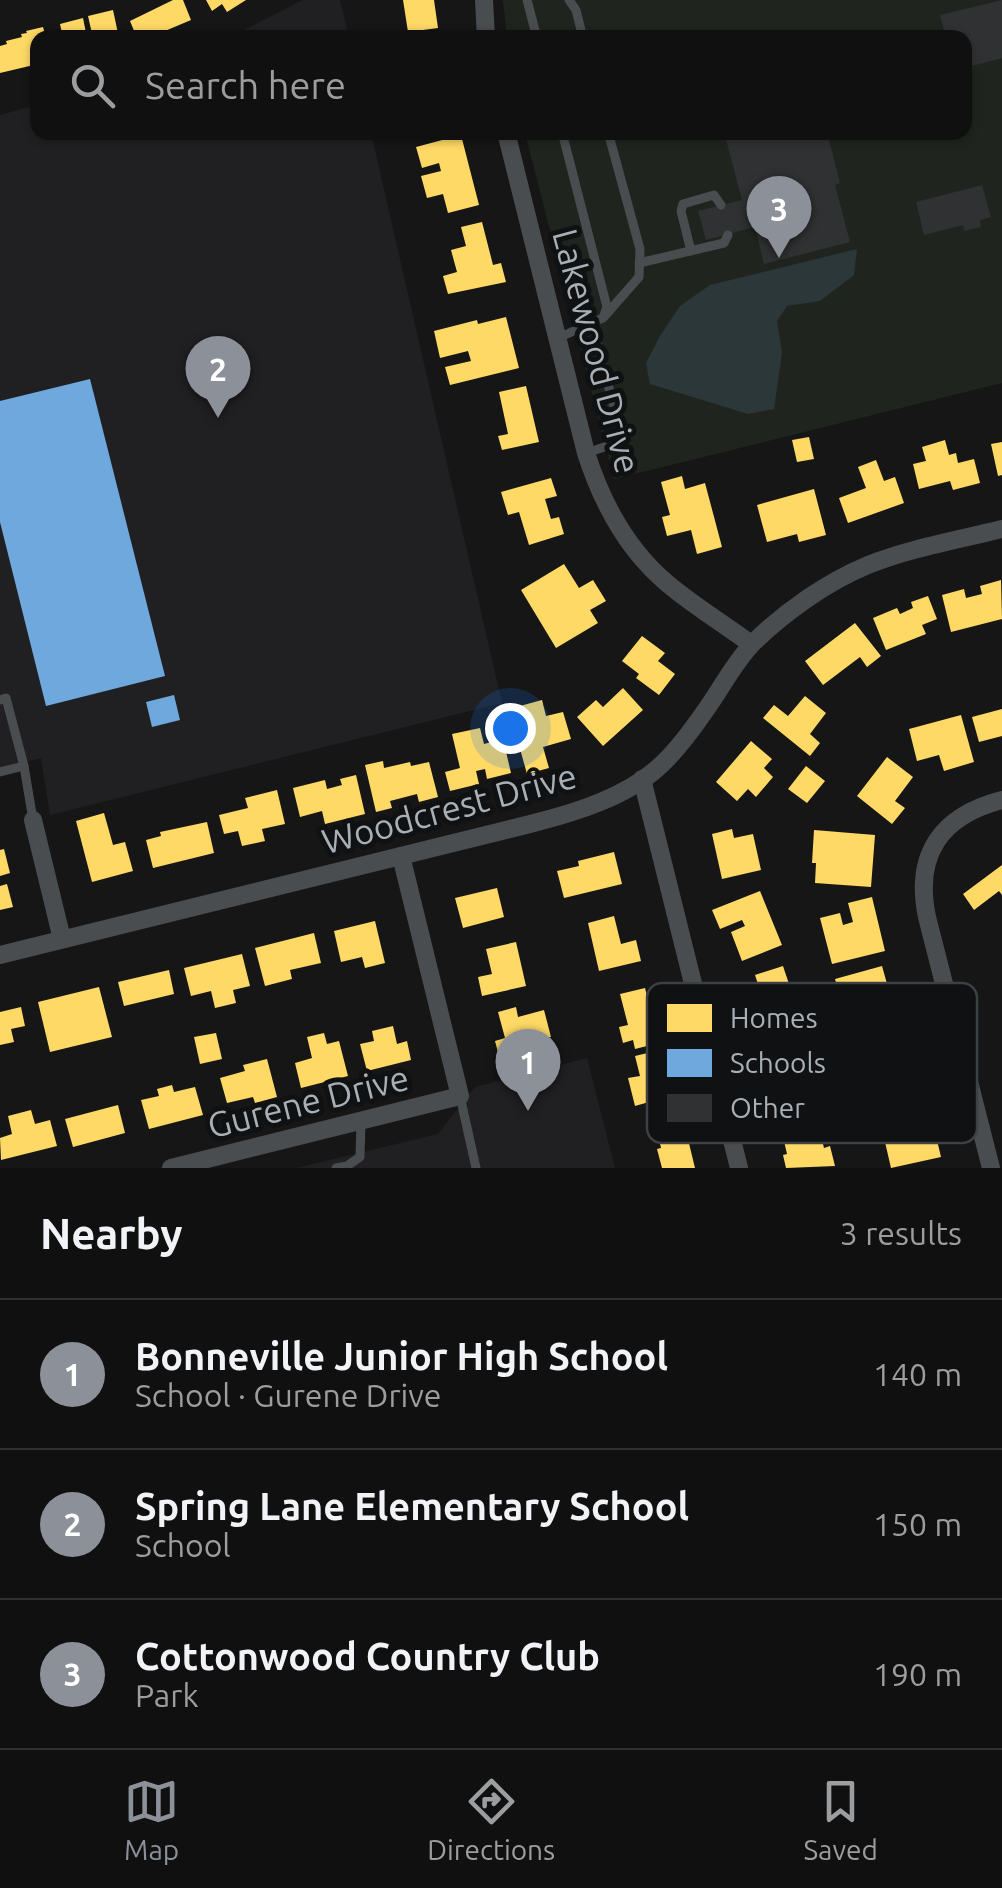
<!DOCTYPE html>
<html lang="en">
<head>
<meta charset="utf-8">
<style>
  body { margin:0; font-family:Ubuntu,sans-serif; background:#191919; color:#f1f3f6 }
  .you { position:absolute; left:510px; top:728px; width:35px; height:35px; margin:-25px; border:8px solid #fff; border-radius:50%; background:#1a73e8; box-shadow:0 0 0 15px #1a73e833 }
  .badge { display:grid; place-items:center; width:65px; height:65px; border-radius:50%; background:#8c9099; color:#fff; font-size:32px; font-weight:700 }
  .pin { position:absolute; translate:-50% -82px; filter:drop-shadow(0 2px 5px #0008) }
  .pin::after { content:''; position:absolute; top:52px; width:35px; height:30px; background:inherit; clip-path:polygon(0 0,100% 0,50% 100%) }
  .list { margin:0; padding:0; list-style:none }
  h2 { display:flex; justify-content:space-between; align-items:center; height:130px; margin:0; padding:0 40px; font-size:42px }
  h2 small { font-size:32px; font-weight:400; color:#9c9d9f }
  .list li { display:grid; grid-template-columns:65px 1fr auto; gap:30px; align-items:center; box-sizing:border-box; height:150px; padding:0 40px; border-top:2px solid #303030 }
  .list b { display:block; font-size:38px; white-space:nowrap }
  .list p { margin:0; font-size:32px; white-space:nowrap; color:#9c9d9f }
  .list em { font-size:32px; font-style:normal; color:#9c9d9f }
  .icon { flex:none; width:55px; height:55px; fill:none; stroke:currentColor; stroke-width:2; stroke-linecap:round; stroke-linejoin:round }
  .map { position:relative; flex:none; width:1002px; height:1168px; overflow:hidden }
  .search { position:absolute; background:#101010; box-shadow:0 2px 8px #0004; left:30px; right:30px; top:30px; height:110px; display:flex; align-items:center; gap:25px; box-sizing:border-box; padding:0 35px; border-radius:20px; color:#9c9d9f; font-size:38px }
  .sheet { height:580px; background:#101010 }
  nav { display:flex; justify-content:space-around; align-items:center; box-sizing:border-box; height:140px; border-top:2px solid #303030; background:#101010; font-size:28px; color:#9c9d9f }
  nav a { display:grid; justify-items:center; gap:5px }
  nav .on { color:#8c9099 }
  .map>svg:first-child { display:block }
  .built { fill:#202022 }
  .green { fill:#1f251e }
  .water { fill:#2c3739 }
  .homes { fill:#ffd966 }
  .schools { fill:#6fa8dc }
  .building { fill:#303132 }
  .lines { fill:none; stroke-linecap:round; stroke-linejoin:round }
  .lane { stroke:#4a4d4f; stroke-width:9 }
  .street { stroke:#4a4d4f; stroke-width:18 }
  .labels { text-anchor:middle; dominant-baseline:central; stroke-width:10; stroke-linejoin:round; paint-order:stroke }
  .street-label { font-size:35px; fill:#a8b0b6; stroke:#101112 }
  .key { fill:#101112; stroke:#3e4143; stroke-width:2.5 }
  .key-label { font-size:28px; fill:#a8b0b6 }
</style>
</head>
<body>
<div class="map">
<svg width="1002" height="1168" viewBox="0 0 1002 1168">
  <rect width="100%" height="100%" fill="#161616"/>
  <g class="built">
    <path d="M 303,0 L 340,0 L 349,37 L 230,37 Z"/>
    <path d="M 37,105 L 38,132 L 371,133 L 502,703 L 50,815 L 41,758 L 0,769 L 0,115 Z"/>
    <path d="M 587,1058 L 615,1168 L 296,1168 L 438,1134 L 475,1087 Z"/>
  </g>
  <path class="green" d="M 503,0 L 1002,0 L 1002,383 L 614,479 L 525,133 L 964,132 L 964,38 L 507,37 Z"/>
  <path class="water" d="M 857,249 L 854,275 L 820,301 L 787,306 L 777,321 L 782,353 L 774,409 L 748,414 L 650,384 L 646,363 L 660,336 L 680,306 L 710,285 Z"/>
  <g class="homes">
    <path d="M 173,0 L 183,0 L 191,20 L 165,31 L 168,38 L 137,38 L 130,21 Z"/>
    <path d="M 206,0 L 246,0 L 227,12 L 222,4 L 212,11 Z"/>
    <path d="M 403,0 L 434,0 L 438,28 L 408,32 Z"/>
    <path d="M 113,10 L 119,38 L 93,38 L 88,16 Z"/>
    <path d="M 83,18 L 87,38 L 63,38 L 60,24 Z"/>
    <path d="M 43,27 L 46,38 L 38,38 L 38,64 L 0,73 L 0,46 L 7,44 L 6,41 L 22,37 L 21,34 L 27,33 L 26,31 Z"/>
    <path d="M 461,135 L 479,205 L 448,213 L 443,194 L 427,198 L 421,176 L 441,171 L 439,163 L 422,168 L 416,147 Z"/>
    <path d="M 482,222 L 493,265 L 501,263 L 506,282 L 448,294 L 443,276 L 457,272 L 451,250 L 466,246 L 461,227 Z"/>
    <path d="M 506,317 L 519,368 L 450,385 L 445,367 L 471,361 L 468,351 L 440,358 L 434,331 L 477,320 L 478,324 Z"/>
    <path d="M 526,386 L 539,442 L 502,450 L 498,436 L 508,434 L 499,392 Z"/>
    <path d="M 809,437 L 814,459 L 797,462 L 792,440 Z"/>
    <path d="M 945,440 L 949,455 L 956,453 L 958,463 L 974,459 L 980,483 L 953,490 L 950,481 L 919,489 L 913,464 L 926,461 L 922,447 Z"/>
    <path d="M 1002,442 L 1002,475 L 998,476 L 991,444 Z"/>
    <path d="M 876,460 L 884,481 L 895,477 L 904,503 L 848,523 L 839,498 L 866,488 L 858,467 Z"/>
    <path d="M 682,476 L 685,489 L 705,483 L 722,547 L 697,554 L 691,530 L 667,536 L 662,517 L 670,515 L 661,482 Z"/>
    <path d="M 551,478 L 557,496 L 545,499 L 551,519 L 559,517 L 564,534 L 529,545 L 519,512 L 508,515 L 501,492 Z"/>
    <path d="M 814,489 L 826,535 L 799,542 L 797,534 L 767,542 L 757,505 Z"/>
    <path d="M 564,564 L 579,588 L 593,580 L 606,601 L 590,610 L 598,623 L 556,648 L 521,590 Z"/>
    <path d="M 1001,580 L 1002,619 L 951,632 L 942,595 L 964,589 L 966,598 L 982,594 L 980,586 Z"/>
    <path d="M 928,596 L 937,619 L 922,625 L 926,634 L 886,650 L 873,618 L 897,608 L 900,614 L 913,608 L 911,602 Z"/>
    <path d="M 855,623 L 881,656 L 867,667 L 860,657 L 823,685 L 805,661 Z"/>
    <path d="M 642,636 L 665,653 L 658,661 L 675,674 L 659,695 L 636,678 L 639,674 L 622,661 Z"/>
    <path d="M 623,688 L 643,710 L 603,746 L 577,717 L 596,700 L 603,707 Z"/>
    <path d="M 805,696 L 826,713 L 810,734 L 820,743 L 810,756 L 763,718 L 774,705 L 788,716 Z"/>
    <path d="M 542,700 L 546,716 L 563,712 L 571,739 L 543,747 L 549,768 L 527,774 L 509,709 Z"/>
    <path d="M 1002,709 L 1002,736 L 979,742 L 972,717 Z"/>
    <path d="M 961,715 L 974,762 L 944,771 L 939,755 L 917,761 L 909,729 Z"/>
    <path d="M 480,728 L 484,744 L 503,739 L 511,773 L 487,779 L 485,769 L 476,771 L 479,784 L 450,791 L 445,772 L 460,768 L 452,734 Z"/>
    <path d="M 751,741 L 772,759 L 764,768 L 773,777 L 756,797 L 748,789 L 737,801 L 716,782 Z"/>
    <path d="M 887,757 L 913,777 L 895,801 L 905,808 L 892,824 L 857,796 Z"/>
    <path d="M 383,761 L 384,768 L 410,762 L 411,766 L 429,762 L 438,797 L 419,802 L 417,794 L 390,801 L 392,808 L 376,812 L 365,765 Z"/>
    <path d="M 806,766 L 825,781 L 807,803 L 788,789 Z"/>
    <path d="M 356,775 L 365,814 L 325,824 L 322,811 L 300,817 L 293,788 L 325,780 L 327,789 L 342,785 L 340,779 Z"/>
    <path d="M 277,790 L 285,824 L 262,829 L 265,841 L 242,846 L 238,831 L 224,834 L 219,815 L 248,808 L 245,798 Z"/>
    <path d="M 104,813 L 113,845 L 125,842 L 133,871 L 92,882 L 76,821 Z"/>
    <path d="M 207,822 L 214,853 L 153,868 L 146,840 L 161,836 L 160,832 Z"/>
    <path d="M 732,829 L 734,838 L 753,834 L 761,870 L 722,879 L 712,834 Z"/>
    <path d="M 814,830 L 875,835 L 871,887 L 815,883 L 816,863 L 812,863 Z"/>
    <path d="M 4,849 L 10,873 L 0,876 L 0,850 Z"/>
    <path d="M 614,852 L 622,884 L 564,898 L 557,871 L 579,866 L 578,861 Z"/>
    <path d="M 1002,865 L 1002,895 L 999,891 L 974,910 L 963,894 Z"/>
    <path d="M 7,884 L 13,907 L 0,910 L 0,886 Z"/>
    <path d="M 497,888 L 504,917 L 463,928 L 455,898 Z"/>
    <path d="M 760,891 L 782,945 L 742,961 L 731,932 L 745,926 L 742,920 L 720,929 L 712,910 Z"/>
    <path d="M 872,897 L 885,951 L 832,964 L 820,918 L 840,913 L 843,925 L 853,922 L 848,903 Z"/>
    <path d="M 614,916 L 621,944 L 636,940 L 641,961 L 599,971 L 588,923 Z"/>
    <path d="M 375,921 L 385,963 L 365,968 L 362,957 L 341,962 L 334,931 Z"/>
    <path d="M 314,933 L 321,963 L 290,970 L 292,979 L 265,986 L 255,948 Z"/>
    <path d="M 516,942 L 526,986 L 482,996 L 478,977 L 492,974 L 486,949 Z"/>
    <path d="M 242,954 L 250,986 L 233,990 L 236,1003 L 215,1008 L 211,991 L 191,996 L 184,968 Z"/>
    <path d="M 783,966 L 798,1011 L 751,1027 L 746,1012 L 765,1006 L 755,975 Z"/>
    <path d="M 882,966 L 891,998 L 899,995 L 904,1014 L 849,1030 L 835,979 Z"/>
    <path d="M 169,970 L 174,994 L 124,1006 L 118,982 Z"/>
    <path d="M 99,987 L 112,1037 L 50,1052 L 38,1002 Z"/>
    <path d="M 645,988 L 659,1043 L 635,1049 L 633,1040 L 623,1043 L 619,1027 L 628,1025 L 620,994 Z"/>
    <path d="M 21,1007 L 25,1026 L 11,1029 L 14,1042 L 0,1045 L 0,1012 Z"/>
    <path d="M 516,1007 L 518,1017 L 544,1010 L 551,1037 L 516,1045 L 523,1071 L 504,1075 L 495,1041 L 505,1038 L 498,1012 Z"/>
    <path d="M 393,1026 L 397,1044 L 407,1041 L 411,1060 L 367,1071 L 360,1044 L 374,1041 L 372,1031 Z"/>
    <path d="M 216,1033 L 222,1059 L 200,1064 L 194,1037 Z"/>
    <path d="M 324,1033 L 327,1044 L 339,1041 L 348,1076 L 301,1088 L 295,1063 L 312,1058 L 307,1037 Z"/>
    <path d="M 664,1049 L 679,1114 L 653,1120 L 649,1102 L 635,1106 L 628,1078 L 640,1076 L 635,1056 Z"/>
    <path d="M 267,1059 L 277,1097 L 255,1103 L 253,1097 L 227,1103 L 220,1078 L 245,1071 L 243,1065 Z"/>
    <path d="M 172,1085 L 174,1092 L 195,1087 L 203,1115 L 149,1129 L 141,1100 L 159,1096 L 157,1089 Z"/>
    <path d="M 118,1105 L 125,1133 L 73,1147 L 65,1119 Z"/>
    <path d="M 908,1109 L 915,1141 L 936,1136 L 941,1157 L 891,1168 L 879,1116 Z"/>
    <path d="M 31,1110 L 35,1124 L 50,1120 L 57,1146 L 1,1160 L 0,1138 L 12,1134 L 8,1116 Z"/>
    <path d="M 815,1111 L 824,1148 L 830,1146 L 835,1166 L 786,1168 L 783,1155 L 787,1154 L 784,1141 L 797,1138 L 792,1117 Z"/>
    <path d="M 685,1127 L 695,1168 L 662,1168 L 657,1149 L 661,1148 L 658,1134 Z"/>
  </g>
  <g class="schools">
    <path d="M 90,379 L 165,676 L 46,706 L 0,522 L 0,401 Z"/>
    <path d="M 174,695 L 180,720 L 152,727 L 146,702 Z"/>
  </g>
  <g class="building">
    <path d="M 1002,0 L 1002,58 L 964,68 L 964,38 L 946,38 L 940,15 Z"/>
    <path d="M 724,132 L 827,132 L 840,183 L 835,185 L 850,242 L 764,264 L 755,227 L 706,240 L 698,211 L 742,200 Z"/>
    <path d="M 982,185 L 991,217 L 980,220 L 981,227 L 964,231 L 963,225 L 924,235 L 916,202 Z"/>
  </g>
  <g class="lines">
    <g class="lane">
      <path d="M 527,0 L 537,38"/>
      <path d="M 569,0 L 576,10 L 583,38"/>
      <path d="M 562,132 L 607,307 L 604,315"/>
      <path d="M 691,251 L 681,211 L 683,204 L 714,195 L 721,205"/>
      <path d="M 639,263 L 724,243 L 728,235"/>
      <path d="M 558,338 L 603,318 L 639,277 L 640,249 L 608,132"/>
      <path d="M 586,453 L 623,441 L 592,324"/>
      <path d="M 0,700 L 6,698 L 24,766 L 33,820"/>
      <path d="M 0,772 L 24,766"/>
      <path d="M 460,1096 L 476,1168"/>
      <path d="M 336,1168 L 347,1166 L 360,1157 L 361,1121"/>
    </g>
    <g class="street">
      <path d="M 484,0 L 486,38"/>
      <path d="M 506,132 L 586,453 C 602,503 627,550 668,584 C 694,606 724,624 751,644"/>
      <path d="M 642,779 L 739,1168"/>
      <path d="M 33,820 L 62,939"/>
      <path d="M 0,955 L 530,824 C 574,813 628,797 662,764 C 679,748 692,730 705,711 C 721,689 735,661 754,642 C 786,611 827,582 868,565 C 911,548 958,540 1002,529"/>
      <path d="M 171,1168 L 460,1096 L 401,856"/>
      <path d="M 991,1168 L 927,917 C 914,854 941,816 1002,800"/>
    </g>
  </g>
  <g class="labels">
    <g class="street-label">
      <text transform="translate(597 351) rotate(75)">Lakewood Drive</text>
      <text transform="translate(449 808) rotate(-15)">Woodcrest Drive</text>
      <text transform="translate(308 1101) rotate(-14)">Gurene Drive</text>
    </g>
  </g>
  <rect x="647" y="983" width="330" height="160" rx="15" class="key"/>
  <rect x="667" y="1004" width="45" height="28" fill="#ffd966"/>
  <rect x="667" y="1049" width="45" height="28" fill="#6fa8dc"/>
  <rect x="667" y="1094" width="45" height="28" fill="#303132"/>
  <g class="key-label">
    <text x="730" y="1028">Homes</text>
    <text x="730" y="1073">Schools</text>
    <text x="730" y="1118">Other</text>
  </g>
</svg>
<div class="you"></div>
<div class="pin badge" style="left:528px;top:1111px">1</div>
<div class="pin badge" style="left:218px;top:418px">2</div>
<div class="pin badge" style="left:779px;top:258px">3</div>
<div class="search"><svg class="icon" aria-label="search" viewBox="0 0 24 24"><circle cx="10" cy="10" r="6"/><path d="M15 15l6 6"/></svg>Search here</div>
</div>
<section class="sheet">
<h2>Nearby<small>3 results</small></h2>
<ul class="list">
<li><span class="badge">1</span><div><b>Bonneville Junior High School</b><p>School · Gurene Drive</p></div><em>140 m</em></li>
<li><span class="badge">2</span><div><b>Spring Lane Elementary School</b><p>School</p></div><em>150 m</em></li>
<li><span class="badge">3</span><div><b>Cottonwood Country Club</b><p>Park</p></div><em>190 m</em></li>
</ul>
</section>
<nav>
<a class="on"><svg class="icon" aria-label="map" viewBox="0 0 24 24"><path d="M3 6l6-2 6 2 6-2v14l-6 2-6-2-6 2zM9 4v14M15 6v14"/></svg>Map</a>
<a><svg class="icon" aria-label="directions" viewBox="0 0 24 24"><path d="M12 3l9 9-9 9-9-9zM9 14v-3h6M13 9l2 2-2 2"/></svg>Directions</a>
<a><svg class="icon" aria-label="saved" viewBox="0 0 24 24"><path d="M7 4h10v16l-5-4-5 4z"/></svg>Saved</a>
</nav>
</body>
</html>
